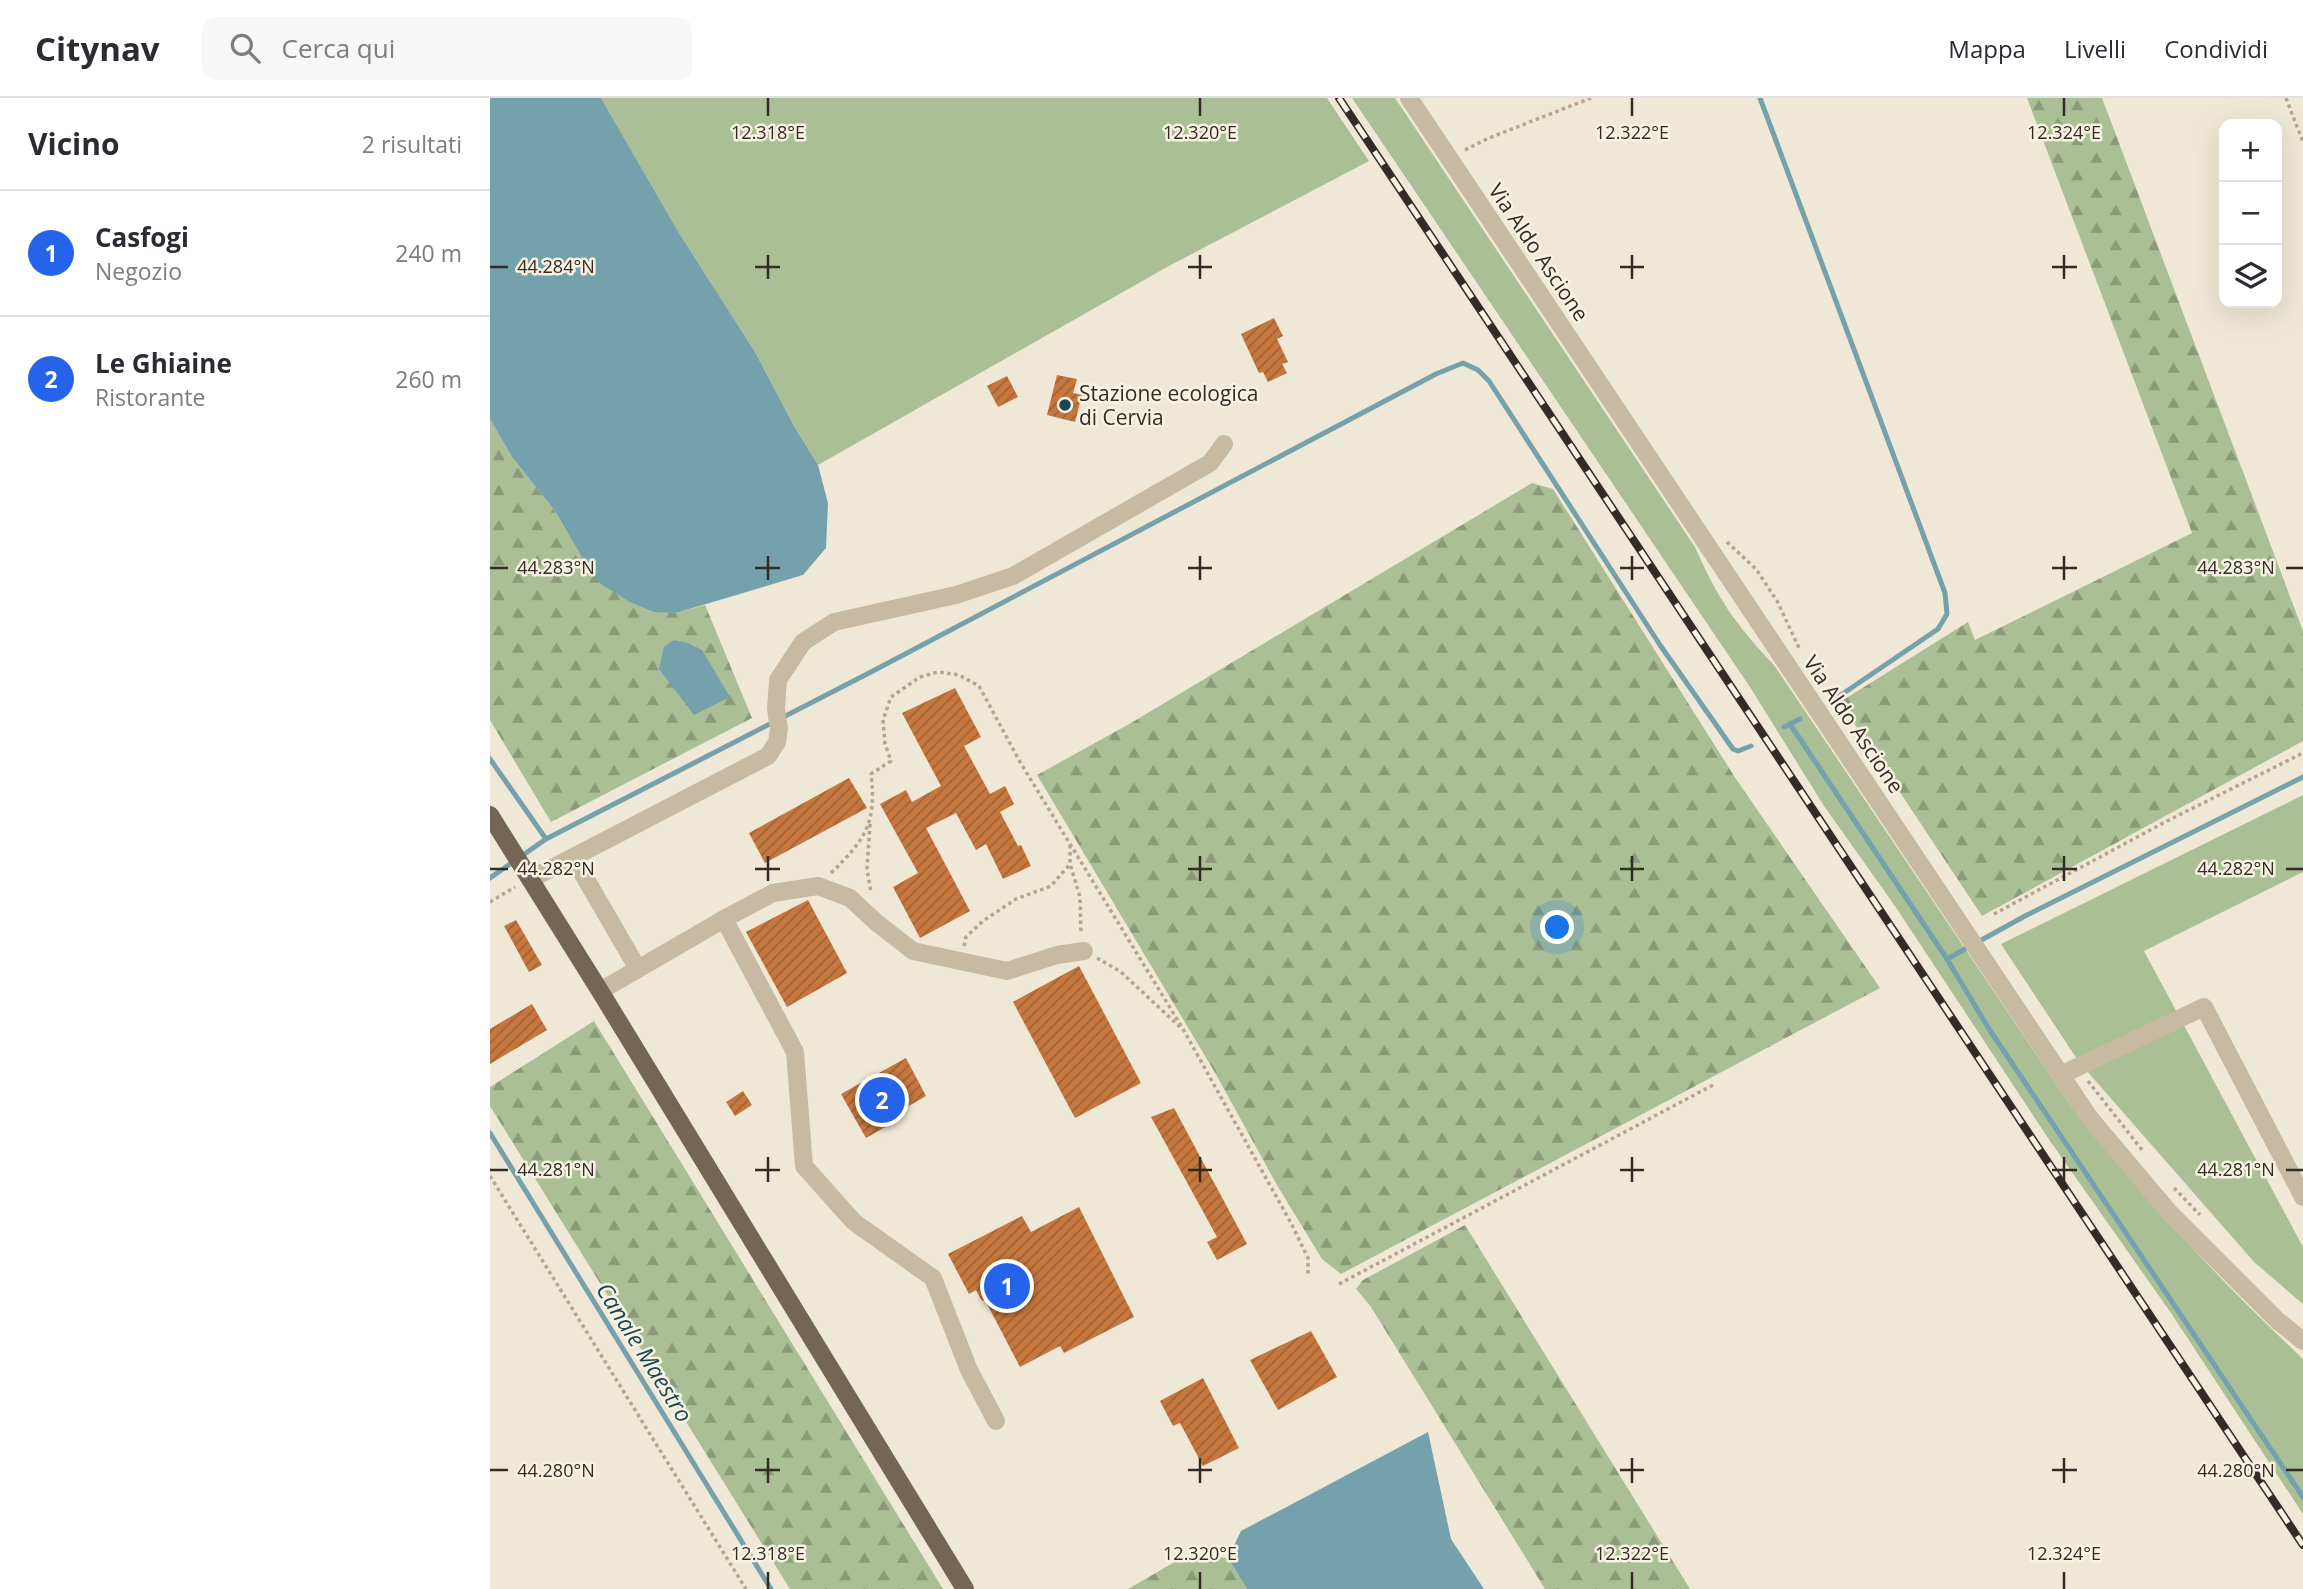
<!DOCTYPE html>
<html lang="it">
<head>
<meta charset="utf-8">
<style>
  body { margin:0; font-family:"Open Sans",sans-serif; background:#f7f7f7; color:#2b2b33 }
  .controls { position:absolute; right:21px; top:21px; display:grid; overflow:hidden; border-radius:14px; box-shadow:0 7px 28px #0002 }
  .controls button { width:63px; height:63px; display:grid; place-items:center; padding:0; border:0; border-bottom:2px solid #e1e1e2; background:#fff; color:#2b2b33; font:35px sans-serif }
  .you { position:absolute; left:1068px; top:830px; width:24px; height:24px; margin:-18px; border:5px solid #fff; border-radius:50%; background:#1a73e8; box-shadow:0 0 0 10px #1a73e833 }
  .badge { display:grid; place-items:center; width:46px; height:46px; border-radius:50%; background:#2563eb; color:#fff; font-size:23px; font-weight:700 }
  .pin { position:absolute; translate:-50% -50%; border:4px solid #fff; box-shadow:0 2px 7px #0006 }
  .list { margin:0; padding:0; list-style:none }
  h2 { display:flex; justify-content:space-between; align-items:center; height:91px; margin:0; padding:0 28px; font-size:30px }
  h2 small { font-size:23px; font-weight:400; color:#7c7c81 }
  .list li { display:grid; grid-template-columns:46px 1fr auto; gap:21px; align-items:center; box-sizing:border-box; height:126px; padding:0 28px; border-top:2px solid #e1e1e2 }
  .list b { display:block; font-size:26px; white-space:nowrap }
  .list p { margin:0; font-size:23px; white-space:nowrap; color:#7c7c81 }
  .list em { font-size:23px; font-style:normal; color:#7c7c81 }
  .icon { flex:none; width:38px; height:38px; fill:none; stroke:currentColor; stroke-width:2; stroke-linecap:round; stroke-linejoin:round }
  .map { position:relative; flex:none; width:1813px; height:1491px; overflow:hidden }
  header { display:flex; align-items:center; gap:42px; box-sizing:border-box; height:98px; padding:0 35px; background:#fff; border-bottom:2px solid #e1e1e2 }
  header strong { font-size:33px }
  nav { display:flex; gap:38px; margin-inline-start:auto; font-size:24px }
  .search { width:490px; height:63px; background:#f7f7f7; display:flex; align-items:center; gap:18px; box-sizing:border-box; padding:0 24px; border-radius:14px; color:#7c7c81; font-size:26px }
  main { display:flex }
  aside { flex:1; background:#fff }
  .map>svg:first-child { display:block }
  .green { fill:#aabf96 }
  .forest { fill:url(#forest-firs) }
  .water { fill:#75a1ad }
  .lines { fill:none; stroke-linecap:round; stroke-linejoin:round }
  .stream { stroke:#75a1ad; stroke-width:5 }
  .building { fill:url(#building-hatch) }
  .path { stroke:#b4a48d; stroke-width:3.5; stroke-dasharray:3.5 3.5; stroke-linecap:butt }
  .minor { stroke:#c8baa2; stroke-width:18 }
  .major { stroke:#756555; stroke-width:18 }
  .rail-casing { stroke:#332b25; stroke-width:8 }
  .rail { stroke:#f8f2e2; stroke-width:5; stroke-dasharray:16; stroke-linecap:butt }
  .ticks { fill:none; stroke:#332b25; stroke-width:2.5 }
  .poi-dot { fill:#1b4654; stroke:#f8f2e2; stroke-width:2.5 }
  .labels { text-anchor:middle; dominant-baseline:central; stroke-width:5; stroke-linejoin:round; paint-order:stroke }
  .street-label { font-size:21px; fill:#332b25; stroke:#f8f2e2 }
  .poi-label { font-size:21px; fill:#332b25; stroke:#f8f2e2; text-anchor:start }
  .water-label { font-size:23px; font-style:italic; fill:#1b4654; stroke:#f8f2e2 }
  .ticks-label { font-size:18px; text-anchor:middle; fill:#332b25; stroke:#f8f2e2; stroke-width:5; stroke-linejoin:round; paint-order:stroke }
</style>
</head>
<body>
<header>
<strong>Citynav</strong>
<div class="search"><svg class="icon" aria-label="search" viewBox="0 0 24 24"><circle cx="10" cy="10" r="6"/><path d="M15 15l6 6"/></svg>Cerca qui</div>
<nav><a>Mappa</a><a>Livelli</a><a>Condividi</a></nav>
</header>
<main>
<aside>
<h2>Vicino<small>2 risultati</small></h2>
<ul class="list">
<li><span class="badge">1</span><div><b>Casfogi</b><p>Negozio</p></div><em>240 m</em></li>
<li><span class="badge">2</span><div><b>Le Ghiaine</b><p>Ristorante</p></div><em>260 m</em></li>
</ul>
</aside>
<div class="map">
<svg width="1813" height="1491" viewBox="0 0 1813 1491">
  <defs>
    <pattern id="forest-firs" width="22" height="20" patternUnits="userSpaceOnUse" patternTransform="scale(1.75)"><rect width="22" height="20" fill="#aabf96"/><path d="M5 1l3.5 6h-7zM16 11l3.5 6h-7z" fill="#8b9b7a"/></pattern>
    <pattern id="building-hatch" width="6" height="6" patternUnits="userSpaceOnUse" patternTransform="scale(1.75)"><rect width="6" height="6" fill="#c6773e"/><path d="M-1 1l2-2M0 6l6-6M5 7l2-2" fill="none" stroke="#a16234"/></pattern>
  </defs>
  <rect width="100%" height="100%" fill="#f0e8d6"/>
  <g class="green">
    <path d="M 111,0 L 837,0 L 879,63 L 677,169 L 328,367 L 304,328 L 265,254 L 189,135 Z"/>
    <path d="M 862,0 L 905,0 L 1205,449 C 1228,501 1245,526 1284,567 L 1581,1008 C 1652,1099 1729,1182 1813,1261 L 1813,1416 L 1681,1215 L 1560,1043 L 1405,808 L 1334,708 L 1260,589 Z"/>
    <path d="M 1813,697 L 1813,774 L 1654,853 L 1813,1149 L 1813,1206 L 1764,1164 L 1589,964 L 1511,846 Z"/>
  </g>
  <g class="forest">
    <path d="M 1537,0 L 1612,0 L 1813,533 L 1813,643 L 1492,818 L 1350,604 L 1478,524 L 1485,542 L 1702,435 Z"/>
    <path d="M 0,321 L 22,359 L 65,413 L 94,463 L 177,514 L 186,515 L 215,507 L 262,620 L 61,724 L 0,622 Z"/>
    <path d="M 1042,385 L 1063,391 L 1246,681 L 1390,890 L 851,1176 L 832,1161 L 787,1087 L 724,973 L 547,677 L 641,625 Z"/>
    <path d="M 104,923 L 453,1491 L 300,1491 L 0,1008 L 0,989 Z"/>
    <path d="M 975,1127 L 1200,1491 L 1055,1491 L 881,1209 L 866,1191 L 873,1182 Z"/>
    <path d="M 695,1458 L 738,1460 L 757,1491 L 638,1491 Z"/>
  </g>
  <g class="water">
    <path d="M 0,0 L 111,0 L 189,135 L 265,254 L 304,328 L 328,367 L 338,405 L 336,450 L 313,477 L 186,515 L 164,514 L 140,504 L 111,486 L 94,463 L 65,413 L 22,359 L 0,321 Z"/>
    <path d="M 184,542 L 198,545 L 212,552 L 240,599 L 204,617 L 169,571 L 174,549 Z"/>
    <path d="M 938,1334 L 961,1441 L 994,1491 L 757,1491 L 738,1460 L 751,1433 Z"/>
  </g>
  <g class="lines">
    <g class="stream">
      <path d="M 1270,0 L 1455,495 L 1457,516 L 1448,531 L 1348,599"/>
      <path d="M 1300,626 L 1457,861 L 1535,818 L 1813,679"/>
      <path d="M 1294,629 L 1310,621"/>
      <path d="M 0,661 L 56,741"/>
      <path d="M 0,780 L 56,741 L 381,574 L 946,276 L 973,265 L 988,272 L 999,283 L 1170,547 L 1243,651 L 1248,653 L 1261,648"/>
      <path d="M 1457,861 L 1499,931 L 1813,1399"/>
      <path d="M 0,1035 L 281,1491"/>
    </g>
  </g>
  <g class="building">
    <path d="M 784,220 L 793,238 L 787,241 L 798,264 L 792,266 L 797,275 L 778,284 L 773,274 L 769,275 L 751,236 Z"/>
    <path d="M 567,277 L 587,281 L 583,295 L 592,297 L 585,324 L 557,317 Z"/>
    <path d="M 517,278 L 528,299 L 508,309 L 497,288 Z"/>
    <path d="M 465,590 L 491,639 L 474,648 L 500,696 L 515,688 L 524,706 L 510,714 L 528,748 L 531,747 L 541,768 L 513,781 L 496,746 L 486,752 L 466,715 L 436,730 L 480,813 L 430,840 L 403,789 L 428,775 L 390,706 L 416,692 L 422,704 L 451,688 L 412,615 Z"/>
    <path d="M 359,680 L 377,710 L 275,765 L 259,735 Z"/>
    <path d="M 318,802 L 357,875 L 297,909 L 256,834 Z"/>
    <path d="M 26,822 L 52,867 L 39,874 L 14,828 Z"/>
    <path d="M 589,868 L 651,985 L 585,1020 L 523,904 Z"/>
    <path d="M 42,906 L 57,932 L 0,966 L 0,931 Z"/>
    <path d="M 416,960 L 436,998 L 403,1017 L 406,1023 L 376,1040 L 351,996 Z"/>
    <path d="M 253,993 L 262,1007 L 245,1018 L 236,1004 Z"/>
    <path d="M 684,1010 L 757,1146 L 727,1162 L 717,1144 L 727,1139 L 661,1019 Z"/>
    <path d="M 589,1109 L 644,1219 L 574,1255 L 570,1248 L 530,1269 L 495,1202 L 492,1203 L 486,1192 L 479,1196 L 458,1156 L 532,1118 L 541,1134 Z"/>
    <path d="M 821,1233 L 847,1279 L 788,1312 L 760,1262 Z"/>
    <path d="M 713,1280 L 749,1350 L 713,1368 L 690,1325 L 683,1328 L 670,1303 Z"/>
  </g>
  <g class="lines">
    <g class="path">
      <path d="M 1796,0 L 1813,44"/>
      <path d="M 975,52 L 999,40 L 1101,0"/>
      <path d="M 1237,444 L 1266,471 L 1287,503 L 1310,552"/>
      <path d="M 380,726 L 377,771 L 381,795"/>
      <path d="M 580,747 L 580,766 L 590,799 L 591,836"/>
      <path d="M 341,775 C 375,742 387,725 381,676 L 401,663 L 395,646 L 393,622 L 401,599 L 430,579 L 448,574 L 469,577 L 489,588 L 530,664 L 693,931 L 801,1125 L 818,1160 L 818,1176"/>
      <path d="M 0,804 L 25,789"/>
      <path d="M 1504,816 L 1677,723 L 1813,655"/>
      <path d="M 474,848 L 476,839 L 493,823 L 526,801 L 561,788 L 580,766"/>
      <path d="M 607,860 L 631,874 L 690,929"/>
      <path d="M 1598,983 L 1652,1052"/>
      <path d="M 0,1078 L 256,1491"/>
      <path d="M 1684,1090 L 1710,1117"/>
      <path d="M 849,1186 L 1223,987"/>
    </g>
    <g class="minor">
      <path d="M 919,0 L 1599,1019 L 1679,1114 L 1788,1223 L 1813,1243"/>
      <path d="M 83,759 L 148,871"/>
      <path d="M 41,781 L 278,658 L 287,644 L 289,631 L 286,611 L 288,582 L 313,544 L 344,524 L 466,497 L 523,478 L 720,365 L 734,346"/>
      <path d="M 234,821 L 283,795 L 328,788 L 360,800 L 387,825 L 423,853 L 517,873 L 567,857 L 594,853"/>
      <path d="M 110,893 L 234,821 L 305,954 L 314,1068 L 364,1124 L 443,1180 L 479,1272 L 506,1323"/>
      <path d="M 1571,977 L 1714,909 L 1813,1099"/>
    </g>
    <path class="major" d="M 0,717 L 110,893 L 475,1491"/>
    <g class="rail-casing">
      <path id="rail" d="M 849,0 L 1813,1447"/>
    </g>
    <use href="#rail" class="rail"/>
  </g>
  <path class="ticks" d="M 278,0 L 278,18M 710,0 L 710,18M 1142,0 L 1142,18M 1574,0 L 1574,18M 278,157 L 278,181M 710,157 L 710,181M 1142,157 L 1142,181M 1574,157 L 1574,181M 0,169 L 18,169M 265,169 L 290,169M 698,169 L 722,169M 1130,169 L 1154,169M 1562,169 L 1587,169M 278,458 L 278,482M 710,458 L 710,482M 1142,458 L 1142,482M 1574,458 L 1574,482M 0,470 L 18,470M 265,470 L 290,470M 698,470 L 722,470M 1130,470 L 1154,470M 1562,470 L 1587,470M 1796,470 L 1813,470M 278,758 L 278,783M 710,758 L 710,783M 1142,758 L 1142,783M 1574,758 L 1574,783M 0,771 L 18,771M 265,771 L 290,771M 698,771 L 722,771M 1130,771 L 1154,771M 1562,771 L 1587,771M 1796,771 L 1813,771M 278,1059 L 278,1084M 710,1059 L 710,1084M 1142,1059 L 1142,1084M 1574,1059 L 1574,1084M 0,1072 L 18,1072M 265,1072 L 290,1072M 698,1072 L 722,1072M 1130,1072 L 1154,1072M 1562,1072 L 1587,1072M 1796,1072 L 1813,1072M 278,1360 L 278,1385M 710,1360 L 710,1385M 1142,1360 L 1142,1385M 1574,1360 L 1574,1385M 0,1372 L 18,1372M 265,1372 L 290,1372M 698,1372 L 722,1372M 1130,1372 L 1154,1372M 1562,1372 L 1587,1372M 1796,1372 L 1813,1372M 278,1474 L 278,1491M 710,1474 L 710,1491M 1142,1474 L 1142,1491M 1574,1474 L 1574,1491"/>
  <circle class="poi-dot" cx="575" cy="307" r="7"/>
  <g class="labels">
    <g class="street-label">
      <text transform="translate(1049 154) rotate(56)">Via Aldo Ascione</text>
      <text transform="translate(1364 626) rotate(56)">Via Aldo Ascione</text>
    </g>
    <g class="poi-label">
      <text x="589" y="295">Stazione ecologica<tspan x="589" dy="24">di Cervia</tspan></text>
    </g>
    <g class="water-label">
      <text transform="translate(155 1254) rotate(58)">Canale Maestro</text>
    </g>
  </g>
  <g class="ticks-label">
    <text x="278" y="41">12.318°E</text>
    <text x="710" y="41">12.320°E</text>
    <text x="1142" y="41">12.322°E</text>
    <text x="1574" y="41">12.324°E</text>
    <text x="66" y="175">44.284°N</text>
    <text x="66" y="476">44.283°N</text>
    <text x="1746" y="476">44.283°N</text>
    <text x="66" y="777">44.282°N</text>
    <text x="1746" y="777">44.282°N</text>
    <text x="66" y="1078">44.281°N</text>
    <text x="1746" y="1078">44.281°N</text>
    <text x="66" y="1379">44.280°N</text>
    <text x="1746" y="1379">44.280°N</text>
    <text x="278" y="1462">12.318°E</text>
    <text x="710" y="1462">12.320°E</text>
    <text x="1142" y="1462">12.322°E</text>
    <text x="1574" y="1462">12.324°E</text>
  </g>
</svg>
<div class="controls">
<button>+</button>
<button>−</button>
<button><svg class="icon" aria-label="layers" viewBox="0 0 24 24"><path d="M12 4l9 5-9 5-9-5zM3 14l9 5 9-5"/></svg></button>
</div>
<div class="you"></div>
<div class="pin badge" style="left:517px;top:1188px">1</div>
<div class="pin badge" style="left:392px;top:1002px">2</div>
</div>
</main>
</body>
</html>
